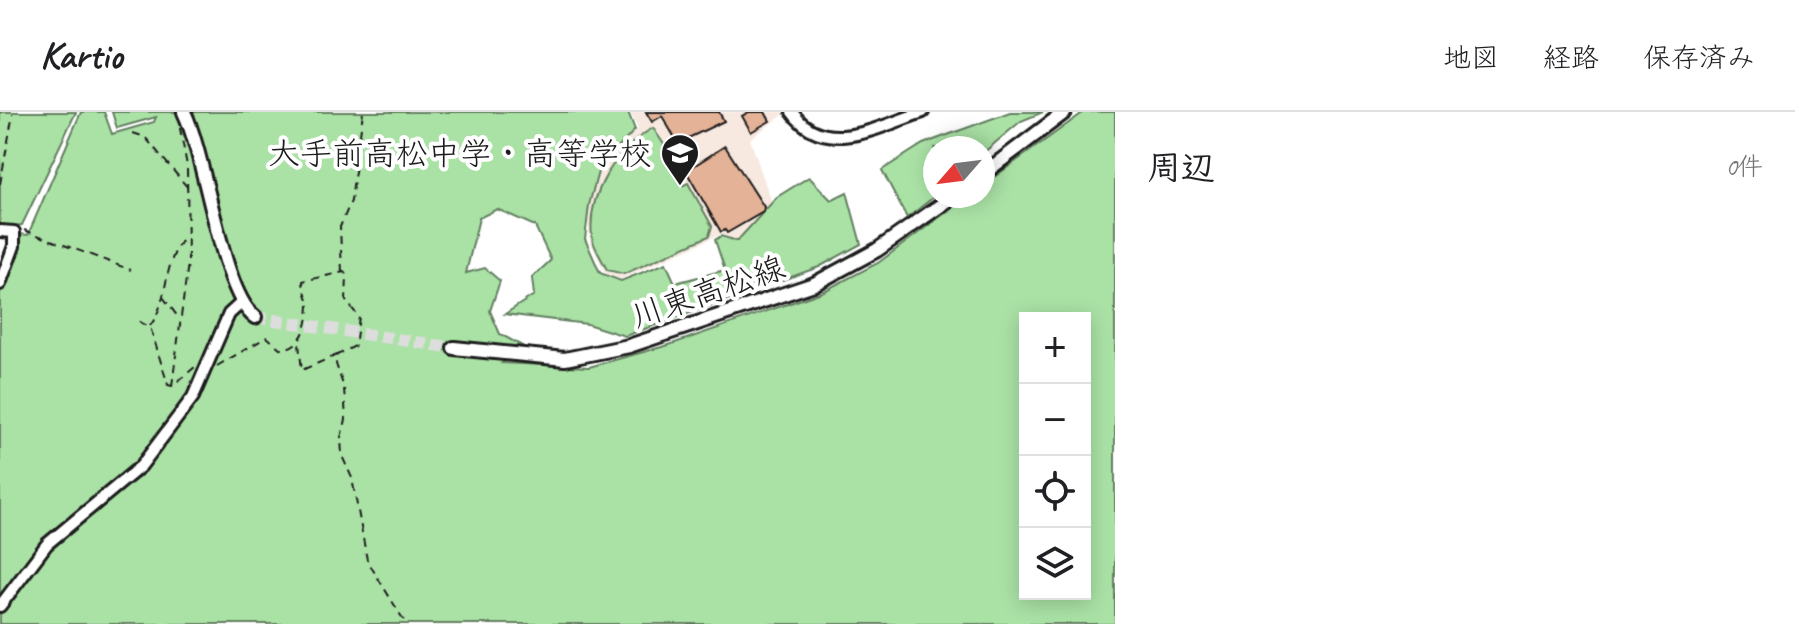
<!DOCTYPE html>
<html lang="ja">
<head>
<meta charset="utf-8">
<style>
  body { margin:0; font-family:Caveat,"Klee One",sans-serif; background:#f6f6f6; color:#202124 }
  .controls { position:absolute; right:24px; bottom:24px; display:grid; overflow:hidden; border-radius:0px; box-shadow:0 4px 20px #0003 }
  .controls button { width:72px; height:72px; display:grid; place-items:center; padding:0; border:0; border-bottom:2px solid #e0e0e0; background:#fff; color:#202124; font:40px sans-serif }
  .compass { position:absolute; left:923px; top:24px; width:72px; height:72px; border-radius:50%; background:#fff; box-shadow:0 4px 20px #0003; rotate:242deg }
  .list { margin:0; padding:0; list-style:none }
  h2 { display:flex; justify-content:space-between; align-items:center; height:104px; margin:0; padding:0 32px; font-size:34px }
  h2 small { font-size:26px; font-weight:400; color:#757577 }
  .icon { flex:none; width:44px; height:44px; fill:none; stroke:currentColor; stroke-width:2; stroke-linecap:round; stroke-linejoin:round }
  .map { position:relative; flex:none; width:1115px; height:512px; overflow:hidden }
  header { display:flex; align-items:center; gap:48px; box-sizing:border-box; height:112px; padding:0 40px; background:#fff; border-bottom:2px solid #e0e0e0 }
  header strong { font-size:38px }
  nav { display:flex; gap:44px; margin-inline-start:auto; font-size:28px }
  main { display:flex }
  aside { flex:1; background:#fff }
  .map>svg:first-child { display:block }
  .built { fill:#f7e8e0 }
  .green { fill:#aae2a6; stroke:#637f61; stroke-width:2; fill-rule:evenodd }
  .building { fill:#e4b296; stroke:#1c1c1c; stroke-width:2 }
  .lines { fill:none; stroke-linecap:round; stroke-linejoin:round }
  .major-tunnel { stroke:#ddd; stroke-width:12; stroke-dasharray:12 6; stroke-linecap:butt }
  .minor-casing { stroke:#1c1c1c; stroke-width:16 }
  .major-casing { stroke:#1c1c1c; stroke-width:18 }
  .path { stroke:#1c1c1c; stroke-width:2; stroke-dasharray:8 6; stroke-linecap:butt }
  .minor { stroke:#fff; stroke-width:10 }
  .major { stroke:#fff; stroke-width:12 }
  .labels { text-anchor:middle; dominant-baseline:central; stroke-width:8; stroke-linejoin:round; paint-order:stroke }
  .poi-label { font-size:32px; fill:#1c1c1c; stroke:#fff; text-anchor:end }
  .street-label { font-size:32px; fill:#1c1c1c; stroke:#fff }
</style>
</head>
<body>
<header>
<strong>Kartio</strong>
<nav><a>地図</a><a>経路</a><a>保存済み</a></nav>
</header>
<main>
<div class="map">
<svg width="1115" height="512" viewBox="0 0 1115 512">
  <rect width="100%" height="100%" fill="#fff"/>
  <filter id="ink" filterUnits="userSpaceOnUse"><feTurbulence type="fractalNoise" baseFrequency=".0125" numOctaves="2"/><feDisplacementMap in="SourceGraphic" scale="16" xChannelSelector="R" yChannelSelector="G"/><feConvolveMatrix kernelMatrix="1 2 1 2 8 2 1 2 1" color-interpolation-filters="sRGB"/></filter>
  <g filter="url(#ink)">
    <path class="built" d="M 630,0 L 787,0 L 750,27 L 776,103 L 735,128 L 721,122 L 621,167 L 605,161 L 590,129 L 586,93 L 600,56 L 638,17 Z"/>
    <g class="green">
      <path d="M 0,0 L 76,0 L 22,113 L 0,115 Z"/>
      <path d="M 81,0 L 104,0 L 112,22 L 154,10 L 156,5 L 117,16 L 112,0 L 628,0 L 635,18 L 599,56 L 589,93 L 585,127 L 600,161 L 621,169 L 666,151 L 675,171 L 725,158 L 715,128 L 721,124 L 737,129 L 777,85 L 809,65 L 831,88 L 847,80 L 861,132 L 819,155 L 625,224 L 587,212 L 505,202 L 534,183 L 532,166 L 551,148 L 535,114 L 497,97 L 479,106 L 466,161 L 485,156 L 500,169 L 490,199 L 500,222 L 522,234 L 502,251 L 589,255 L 669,233 L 822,180 L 878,151 L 968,84 L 983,84 L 983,73 L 1084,0 L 1115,0 L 1115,512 L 0,512 L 0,180 L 20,122 L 28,123 ZM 1025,206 L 1085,206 L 1085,482 L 1025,482 Z"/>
      <path d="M 1010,0 L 1043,0 L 1021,9 L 983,41 L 983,36 L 935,36 L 935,84 L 907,106 L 882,58 L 923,32 Z"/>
      <path d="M 653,16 L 675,49 L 677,65 L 682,74 L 688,71 L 712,114 L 709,124 L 624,162 L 607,158 C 602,147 593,135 592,124 C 587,81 617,37 653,16 Z"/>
    </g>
    <g class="building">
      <path d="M 646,0 L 719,0 L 724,9 L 678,31 L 662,4 L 652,10 Z"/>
      <path d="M 749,0 L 765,0 L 770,9 L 751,20 L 742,4 Z"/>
      <path d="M 725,34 L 764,95 L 763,100 L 727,121 L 725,118 L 721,120 L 686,59 Z"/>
    </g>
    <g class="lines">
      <path class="major-tunnel" d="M 255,205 L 454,236"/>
      <g class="minor-casing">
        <g id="minor">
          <path d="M 792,0 C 825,47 882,13 923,0"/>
          <path d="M 0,119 L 14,120 L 14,134 L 0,172"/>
          <path d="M 0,494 L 47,432 L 141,354 L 193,285 L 229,202 L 240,192"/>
        </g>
      </g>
      <g class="major-casing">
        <g id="major">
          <path d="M 184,0 C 206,45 222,182 255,205"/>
          <path d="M 983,62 L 1065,0"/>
          <path d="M 454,236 L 565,247 L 629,234 L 814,172 L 877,138 L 954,84"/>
        </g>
      </g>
      <g class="path">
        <path d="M 133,21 L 145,25 L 188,76"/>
        <path d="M 0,72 L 13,2"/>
        <path d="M 24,118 L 131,158"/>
        <path d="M 342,160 L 340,115 L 351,89 L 363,0"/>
        <path d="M 163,185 L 178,205"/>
        <path d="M 139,209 L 151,218 L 168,273 L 172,274 L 195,255"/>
        <path d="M 150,214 C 170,188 162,149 185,125"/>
        <path d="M 299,232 L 302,258 L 337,243"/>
        <path d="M 217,254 L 267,225 L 281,237 C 303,235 308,214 309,193 C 309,186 303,178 303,169 L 344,160 L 347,164 L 346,189 L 359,205 L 355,234 L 337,243 L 336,252 L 344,276 L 346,308 L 341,325 L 342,344 L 352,366 L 367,448 L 406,512"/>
        <path d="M 172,274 L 188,151 L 187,54 L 179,11"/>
      </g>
      <use href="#minor" class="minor"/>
      <use href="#major" class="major"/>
    </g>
  </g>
  <defs>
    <g id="school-pin" transform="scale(2)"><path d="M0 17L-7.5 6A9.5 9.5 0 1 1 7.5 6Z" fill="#1c1c1c" stroke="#fff"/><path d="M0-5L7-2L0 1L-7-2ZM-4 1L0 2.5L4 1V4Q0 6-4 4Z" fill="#fff"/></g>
  </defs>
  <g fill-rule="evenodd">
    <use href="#school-pin" x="680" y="41"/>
  </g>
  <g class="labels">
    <g class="poi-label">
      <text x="652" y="41">大手前高松中学・高等学校</text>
    </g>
    <g class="street-label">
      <text transform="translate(708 180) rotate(-19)">川東高松線</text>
    </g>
  </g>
</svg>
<div class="controls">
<button>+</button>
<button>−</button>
<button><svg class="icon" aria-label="locate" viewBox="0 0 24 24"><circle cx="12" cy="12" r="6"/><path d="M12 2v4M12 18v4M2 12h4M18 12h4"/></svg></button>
<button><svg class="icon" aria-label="layers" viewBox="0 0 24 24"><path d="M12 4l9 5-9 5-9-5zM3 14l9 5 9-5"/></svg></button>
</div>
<svg class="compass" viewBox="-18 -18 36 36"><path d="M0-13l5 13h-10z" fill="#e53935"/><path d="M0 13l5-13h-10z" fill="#757577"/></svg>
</div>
<aside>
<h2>周辺<small>0件</small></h2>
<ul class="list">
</ul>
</aside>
</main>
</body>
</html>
